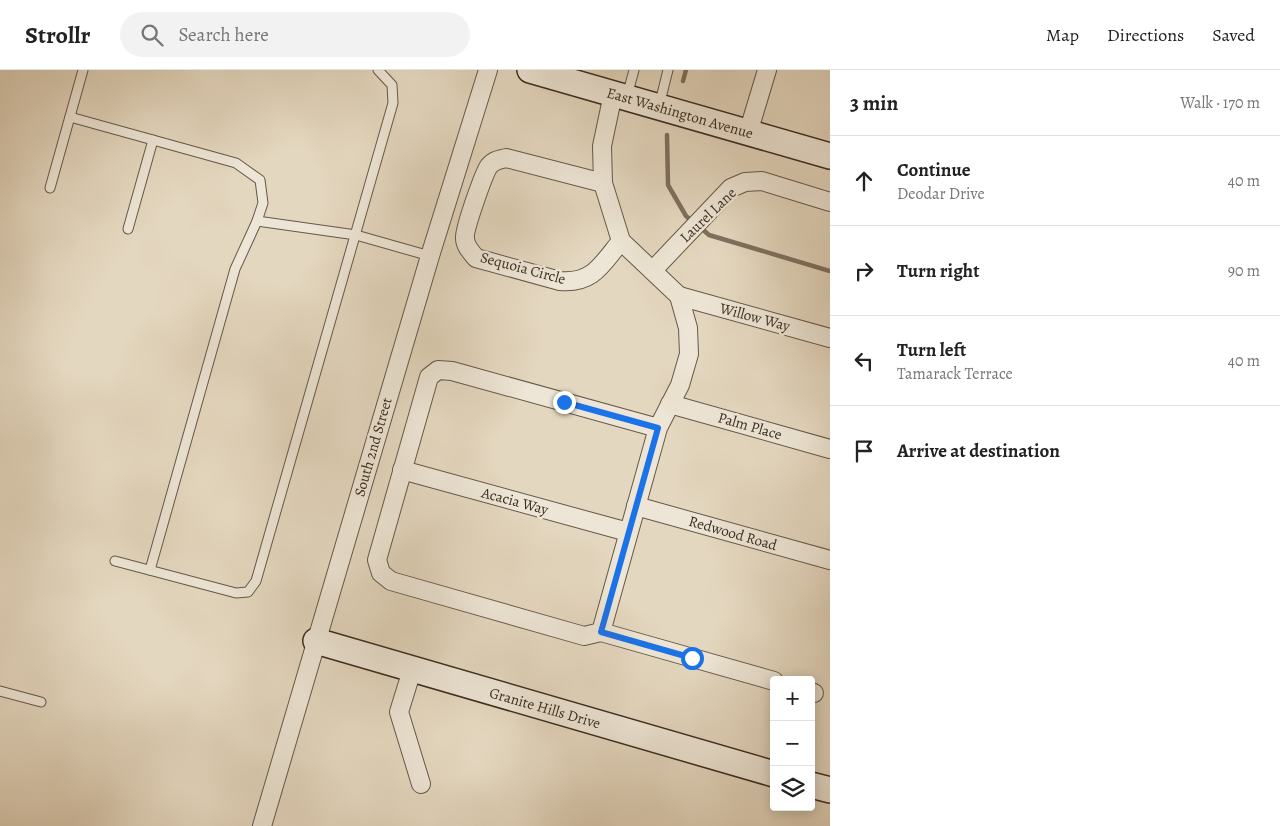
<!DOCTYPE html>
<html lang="en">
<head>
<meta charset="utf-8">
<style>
  body { margin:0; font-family:Alegreya,serif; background:#f2f2f2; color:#222 }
  .controls { position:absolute; right:15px; bottom:15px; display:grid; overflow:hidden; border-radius:5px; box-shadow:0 2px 12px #0003 }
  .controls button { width:45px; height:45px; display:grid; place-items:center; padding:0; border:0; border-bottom:1px solid #e0e0e0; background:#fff; color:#222; font:25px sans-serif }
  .stop { position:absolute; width:15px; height:15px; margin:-11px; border:4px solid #1a73e8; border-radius:50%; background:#fff }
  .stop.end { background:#1a73e8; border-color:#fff; box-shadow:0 1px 5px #0008 }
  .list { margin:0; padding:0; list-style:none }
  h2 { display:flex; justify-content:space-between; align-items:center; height:65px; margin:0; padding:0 20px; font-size:21px }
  h2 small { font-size:16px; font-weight:400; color:#767676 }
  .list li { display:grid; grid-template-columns:32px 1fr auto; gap:15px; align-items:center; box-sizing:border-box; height:90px; padding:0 20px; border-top:1px solid #e0e0e0 }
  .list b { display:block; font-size:19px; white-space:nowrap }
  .list p { margin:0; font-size:16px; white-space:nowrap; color:#767676 }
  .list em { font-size:16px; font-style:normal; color:#767676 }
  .icon { flex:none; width:28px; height:28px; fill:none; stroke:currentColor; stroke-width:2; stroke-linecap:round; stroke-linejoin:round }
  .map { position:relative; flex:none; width:830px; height:756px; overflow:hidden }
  header { display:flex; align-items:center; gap:30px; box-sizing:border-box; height:70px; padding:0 25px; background:#fff; border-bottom:1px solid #e0e0e0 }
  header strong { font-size:24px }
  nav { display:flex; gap:28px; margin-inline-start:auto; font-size:18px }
  .search { width:350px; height:45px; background:#f2f2f2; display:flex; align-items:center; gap:12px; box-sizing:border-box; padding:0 18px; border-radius:28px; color:#767676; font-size:19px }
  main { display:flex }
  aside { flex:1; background:#fff }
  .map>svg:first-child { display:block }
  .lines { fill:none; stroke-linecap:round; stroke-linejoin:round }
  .stream { stroke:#7f705f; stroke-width:4.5 }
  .lane-casing { stroke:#665848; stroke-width:11 }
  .street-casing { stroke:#665848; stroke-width:20 }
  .secondary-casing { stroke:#3c2d21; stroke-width:28 }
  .lane { stroke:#ede5d5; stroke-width:9 }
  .street { stroke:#ede5d5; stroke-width:18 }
  .secondary { stroke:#ede5d5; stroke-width:25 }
  .route { stroke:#1a73e8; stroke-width:6 }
  .labels { text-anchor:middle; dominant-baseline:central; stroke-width:5; stroke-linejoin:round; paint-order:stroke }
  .street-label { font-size:15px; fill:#3c2d21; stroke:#ede5d5 }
</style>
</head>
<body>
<header>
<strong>Strollr</strong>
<div class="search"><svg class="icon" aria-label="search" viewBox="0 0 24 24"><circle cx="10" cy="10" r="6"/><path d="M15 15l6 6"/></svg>Search here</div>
<nav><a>Map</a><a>Directions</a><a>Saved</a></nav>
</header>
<main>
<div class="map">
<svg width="830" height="756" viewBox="0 0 830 756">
  <rect width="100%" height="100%" fill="#e4d7bf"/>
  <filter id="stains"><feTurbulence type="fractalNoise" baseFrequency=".004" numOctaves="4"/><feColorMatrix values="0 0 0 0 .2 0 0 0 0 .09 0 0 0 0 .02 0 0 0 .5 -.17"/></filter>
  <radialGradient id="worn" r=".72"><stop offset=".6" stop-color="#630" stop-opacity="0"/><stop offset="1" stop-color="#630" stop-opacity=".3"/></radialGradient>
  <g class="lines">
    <g class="stream">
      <path d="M 683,11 L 686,0"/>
      <path d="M 667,65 L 668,115 L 686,146 L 693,152"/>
      <path d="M 700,157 L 709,165 L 830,201"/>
    </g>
    <g class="lane-casing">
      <g id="lane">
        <path d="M 627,26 L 634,0"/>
        <path d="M 659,36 L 668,0"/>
        <path d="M 70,47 L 236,93 L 260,110 L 263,133 L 257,151 L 235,199 L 150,500"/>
        <path d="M 50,118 L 83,0"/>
        <path d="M 257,151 L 356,165 L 430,186"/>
        <path d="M 128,159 L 153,70"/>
        <path d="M 115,491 L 236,523 L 248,522 L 256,511 L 393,33 L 392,15 L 378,0"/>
        <path d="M 0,621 L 41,632"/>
      </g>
    </g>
    <g class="street-casing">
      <g id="street">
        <path d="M 613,24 L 602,76 L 603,113 L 621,171 L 679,226 L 688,258 L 689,284 L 680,315 L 658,358 L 601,562 L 584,566 L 391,511 L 381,503 L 377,490 L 429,307 L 438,300 L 452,301 L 658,358"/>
        <path d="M 748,63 L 767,0"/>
        <path d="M 603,113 L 506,88 C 499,90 494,90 489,96 C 484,103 464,159 465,168 C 465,176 471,182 476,188 L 560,211 C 593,214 602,194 621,171"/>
        <path d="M 653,200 L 731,118 L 745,112 L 762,111 L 830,132"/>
        <path d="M 679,226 L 830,268"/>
        <path d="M 670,334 L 830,379"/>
        <path d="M 402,400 L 628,462"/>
        <path d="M 636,436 L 830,490"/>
        <path d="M 601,562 L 774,611"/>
        <path d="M 412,600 L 399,642 L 421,714"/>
        <path d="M 811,622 L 814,623"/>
        <path d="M 262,756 L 430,186 L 488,0"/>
      </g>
    </g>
    <g class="secondary-casing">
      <g id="secondary">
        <path d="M 530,0 L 830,86"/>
        <path d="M 316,571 L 774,704"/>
        <path d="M 811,715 L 830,720"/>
      </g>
    </g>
    <use href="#lane" class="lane"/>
    <use href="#street" class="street"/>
    <use href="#secondary" class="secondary"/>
  </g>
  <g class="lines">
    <path class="route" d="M 564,332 L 658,358 L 601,562 L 692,588"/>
  </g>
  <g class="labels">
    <g class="street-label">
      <text transform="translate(680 43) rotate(16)">East Washington Avenue</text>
      <text transform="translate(708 145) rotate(-44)">Laurel Lane</text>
      <text transform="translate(523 198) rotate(15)">Sequoia Circle</text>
      <text transform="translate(755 247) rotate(15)">Willow Way</text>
      <text transform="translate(750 356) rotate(16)">Palm Place</text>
      <text transform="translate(373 377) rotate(-74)">South 2nd Street</text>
      <text transform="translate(515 431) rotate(15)">Acacia Way</text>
      <text transform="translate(733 463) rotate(16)">Redwood Road</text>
      <text transform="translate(545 638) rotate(16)">Granite Hills Drive</text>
    </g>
  </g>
  <rect width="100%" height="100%" filter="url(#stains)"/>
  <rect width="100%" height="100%" fill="url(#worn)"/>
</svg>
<div class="controls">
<button>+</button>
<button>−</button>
<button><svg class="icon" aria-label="layers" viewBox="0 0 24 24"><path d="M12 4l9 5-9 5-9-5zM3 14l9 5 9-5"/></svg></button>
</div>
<div class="stop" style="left:692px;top:588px"></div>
<div class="stop end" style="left:564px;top:332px"></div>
</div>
<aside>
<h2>3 min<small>Walk · 170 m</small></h2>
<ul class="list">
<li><svg class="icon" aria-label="ahead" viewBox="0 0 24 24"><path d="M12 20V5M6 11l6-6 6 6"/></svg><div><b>Continue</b><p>Deodar Drive</p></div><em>40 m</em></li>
<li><svg class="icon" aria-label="right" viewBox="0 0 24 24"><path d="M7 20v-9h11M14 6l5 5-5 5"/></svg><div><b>Turn right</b></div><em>90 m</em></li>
<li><svg class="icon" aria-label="left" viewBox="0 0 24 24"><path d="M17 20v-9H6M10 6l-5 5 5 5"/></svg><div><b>Turn left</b><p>Tamarack Terrace</p></div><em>40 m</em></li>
<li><svg class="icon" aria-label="arrive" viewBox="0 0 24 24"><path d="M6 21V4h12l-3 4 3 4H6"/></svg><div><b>Arrive at destination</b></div></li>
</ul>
</aside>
</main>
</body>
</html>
